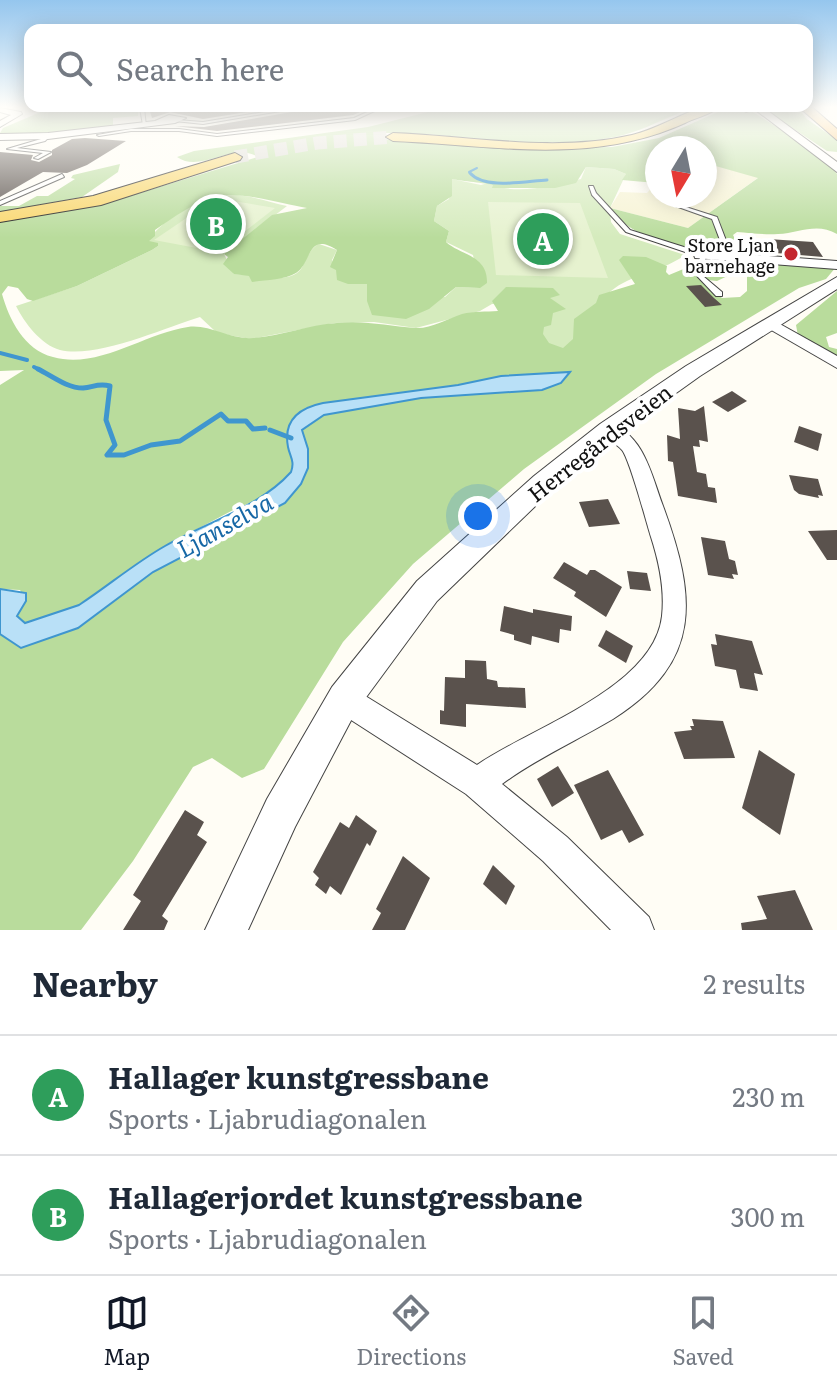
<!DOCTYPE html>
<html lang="en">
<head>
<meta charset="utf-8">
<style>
  body { margin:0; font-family:Literata,serif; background:#f2f2f3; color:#1f2937 }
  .compass { position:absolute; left:645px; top:136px; width:72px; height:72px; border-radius:50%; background:#fff; box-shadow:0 4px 20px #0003; rotate:190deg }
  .you { position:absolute; left:478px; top:516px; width:28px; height:28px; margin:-20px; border:6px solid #fff; border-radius:50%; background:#1a73e8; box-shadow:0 0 0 12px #1a73e833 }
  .badge { display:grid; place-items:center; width:52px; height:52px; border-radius:50%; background:#111827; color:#fff; font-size:26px; font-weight:700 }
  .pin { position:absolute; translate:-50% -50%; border:4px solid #fff; box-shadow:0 2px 8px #0006 }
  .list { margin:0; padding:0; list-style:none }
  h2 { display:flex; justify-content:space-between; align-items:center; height:104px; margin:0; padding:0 32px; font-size:34px }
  h2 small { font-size:26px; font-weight:400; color:#747a83 }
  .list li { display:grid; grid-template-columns:52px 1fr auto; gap:24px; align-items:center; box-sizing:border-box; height:120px; padding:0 32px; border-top:2px solid #e0e1e3 }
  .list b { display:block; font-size:30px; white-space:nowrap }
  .list p { margin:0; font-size:26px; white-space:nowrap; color:#747a83 }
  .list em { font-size:26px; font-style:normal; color:#747a83 }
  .icon { flex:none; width:44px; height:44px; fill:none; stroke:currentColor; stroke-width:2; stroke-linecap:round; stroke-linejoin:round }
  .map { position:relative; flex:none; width:837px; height:930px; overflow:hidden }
  .search { position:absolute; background:#fff; box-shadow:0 4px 20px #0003; left:24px; right:24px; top:24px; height:88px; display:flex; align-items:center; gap:20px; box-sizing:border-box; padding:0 28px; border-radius:16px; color:#747a83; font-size:30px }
  .sheet { height:344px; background:#fff }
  nav { display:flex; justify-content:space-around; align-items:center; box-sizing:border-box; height:112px; border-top:2px solid #e0e1e3; background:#fff; font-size:22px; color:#747a83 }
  nav a { display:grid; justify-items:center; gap:4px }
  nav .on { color:#111827 }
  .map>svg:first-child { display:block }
  .farmland { fill:#f6f3d4 }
  .green { fill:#d5ebbd }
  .forest { fill:#b9dc9c }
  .pitch { fill:#e6f2cf }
  .water { fill:#b9e0f7; stroke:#3f96cf; stroke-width:2 }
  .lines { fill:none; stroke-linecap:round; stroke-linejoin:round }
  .stream-far3 { stroke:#3f96cf; stroke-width:2 }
  .stream-far2 { stroke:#3f96cf; stroke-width:3 }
  .stream-far1 { stroke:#3f96cf; stroke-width:4 }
  .stream { stroke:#3f96cf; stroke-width:5 }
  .building { fill:#5a524d }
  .primary-tunnel { stroke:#dbdad3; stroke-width:13; stroke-dasharray:13 7; stroke-linecap:butt }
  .service-casing { stroke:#444; stroke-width:2 }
  .minor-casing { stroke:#444; stroke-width:2 }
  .tertiary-casing { stroke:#444; stroke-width:2 }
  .primary-casing { stroke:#222; stroke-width:2 }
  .trunk-casing { stroke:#222; stroke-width:2 }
  .service { fill:#fff; fill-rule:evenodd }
  .minor { fill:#fff; fill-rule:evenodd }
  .tertiary { fill:#fff; fill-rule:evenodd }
  .primary { fill:#f9d66b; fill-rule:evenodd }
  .trunk { fill:#f7bc64; fill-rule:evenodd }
  .poi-dot { fill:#c4262e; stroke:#fff; stroke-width:3 }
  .labels { text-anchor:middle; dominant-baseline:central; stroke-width:8; stroke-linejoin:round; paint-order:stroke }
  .far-poi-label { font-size:18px; fill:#111; stroke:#fff; text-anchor:end }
  .street-label { font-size:22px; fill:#111; stroke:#fff }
  .water-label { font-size:24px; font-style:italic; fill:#1768a6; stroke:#fff }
</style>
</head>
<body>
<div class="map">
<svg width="837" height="930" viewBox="0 0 837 930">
  <rect width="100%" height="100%" fill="#fffdf5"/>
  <path class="farmland" d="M 657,162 L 657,196 L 705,196 L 705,163 L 759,177 L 688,228 L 610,208 L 620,192 L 647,193 L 656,183 L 651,169 Z"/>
  <path class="green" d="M 586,167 L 614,169 L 626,174 L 610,208 L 611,222 L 620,234 L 685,255 C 665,270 636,273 615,288 C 593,303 582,341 561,350 L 518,335 L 544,302 L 492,304 L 480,311 L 416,328 L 374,322 L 334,323 L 251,339 L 217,333 L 200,317 C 164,328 96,359 60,350 C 41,345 24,322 16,306 L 77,286 L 152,250 L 158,246 L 148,241 C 166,215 205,193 237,195 C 253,196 271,203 287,206 L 224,254 L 234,274 C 251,274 288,286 301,269 C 307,259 309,249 319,244 L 337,250 L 332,260 C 340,279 346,287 368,283 L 367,301 L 445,297 L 456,287 L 480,288 L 473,255 L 446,242 L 449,231 L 434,221 L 437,206 L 449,199 L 452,179 L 481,185 L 488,183 C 515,196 552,186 581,179 Z"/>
  <g class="forest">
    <path d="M 50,108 L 128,108 L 138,109 L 138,116 L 113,118 L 113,127 L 42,134 L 0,133 L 3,128 Z"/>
    <path d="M 444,108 L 684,108 L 684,111 C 661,120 640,132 615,137 C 548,150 475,136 407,133 L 386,133 L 382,139 L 523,149 L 612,147 L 659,138 L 718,112 L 751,111 L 809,147 L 830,164 L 837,174 L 837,234 C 817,222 799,233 778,234 C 765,235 751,233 737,232 L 733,235 L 741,251 C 705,262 631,241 610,208 L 688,228 L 758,178 L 705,163 L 705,148 L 657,148 L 657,162 L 651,169 L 656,183 L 622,180 L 626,174 L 614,169 L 586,167 L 576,183 L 555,188 L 492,188 L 493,185 C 486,183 462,181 452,179 L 452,196 L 437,206 L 434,221 L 449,231 L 446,242 C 460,255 488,255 487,283 L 480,288 L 456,287 L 429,309 L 406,319 L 372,315 L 367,301 L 367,284 L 348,284 L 337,280 L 336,270 L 330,267 L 337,250 C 307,231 312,263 296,273 C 284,280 265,280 252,282 L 249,276 L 234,274 L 223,264 L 228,257 L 224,254 L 272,215 L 307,208 C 283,204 238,190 214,197 C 194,202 173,218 155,230 L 155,236 L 149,241 L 158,243 L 158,246 L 152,250 L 77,286 L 33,301 L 27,299 L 18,288 L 8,286 L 2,294 C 9,319 24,350 53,357 C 98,370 145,333 188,327 C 210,324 230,340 253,338 C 281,336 308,325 337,323 C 364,320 389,326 415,328 C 431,329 447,319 462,314 C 474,311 486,312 498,311 L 492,301 L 506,287 L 553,288 L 560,295 L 550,298 L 566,309 L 553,313 L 551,325 L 544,327 L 543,334 L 549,343 L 563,348 L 573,339 L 574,319 L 596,303 L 599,295 L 635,284 L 619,260 L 623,256 L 646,257 L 667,266 L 666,272 L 669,275 L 693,265 L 699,278 L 722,298 L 740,297 L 747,291 L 747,276 L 736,272 L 717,281 L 707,280 L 703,274 L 706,267 C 730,261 747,269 771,273 L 766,263 L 836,267 L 826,279 L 799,288 L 656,374 L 524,469 L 413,564 L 343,642 L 264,769 L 242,778 L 212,758 L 193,767 L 133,861 L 81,930 L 0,930 L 0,634 L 21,648 L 78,628 L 153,572 L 285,503 L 305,477 L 302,430 L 324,415 L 421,398 L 542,390 L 561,383 L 569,373 L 500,376 L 458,385 L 323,403 L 305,408 L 291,472 L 264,497 L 235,509 L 169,544 L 79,605 L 25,623 L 17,616 L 26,601 L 20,590 L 0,589 L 0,385 L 24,370 L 0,371 L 0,222 L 107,203 L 258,157 C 232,141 201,174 177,157 L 194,151 L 368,127 Z"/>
    <path d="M 768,108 L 798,108 L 807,119 L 837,140 L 837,152 L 827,151 L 773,115 Z"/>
    <path d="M 120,164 L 118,172 L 82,197 L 0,212 L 0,206 L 19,206 L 37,196 L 48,196 L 75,179 L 71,178 L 73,175 Z"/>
    <path d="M 837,291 L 837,333 L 826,337 L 829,347 L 837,349 L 837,362 L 798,336 L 796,325 Z"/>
  </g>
  <g class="pitch">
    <path d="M 216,198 L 275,208 L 218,252 L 154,240 Z"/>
    <path d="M 488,202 L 580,203 L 608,278 L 496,275 Z"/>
  </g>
  <path class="water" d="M 570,372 L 561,383 L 542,390 L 421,398 L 324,415 L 302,430 L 308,449 L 308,468 L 301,484 L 285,503 L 153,572 L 78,628 L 21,648 L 0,634 L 0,589 L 26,593 L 26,601 L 17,616 L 25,623 L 79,605 C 108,586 135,563 165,546 C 207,522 260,507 291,472 C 295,461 290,457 288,447 C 283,421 299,408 323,403 L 458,385 L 501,376 Z"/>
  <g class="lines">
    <path class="stream-far3" d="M 472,175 L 469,172 L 477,168"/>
    <path class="stream-far2" d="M 470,173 C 485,190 526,181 547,180"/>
    <g class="stream-far1">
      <path d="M 0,353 L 27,360"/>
      <path d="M 34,367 L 42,371"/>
    </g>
    <g class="stream">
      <path d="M 38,369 C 52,376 67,388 83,388 C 94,387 98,383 110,386 L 106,420 L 115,445 L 107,455 L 124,455 L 151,445 L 180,441 L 221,414 L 228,421 L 246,421 L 253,429 L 265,428"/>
      <path d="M 270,430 L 291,438"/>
    </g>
  </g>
  <g class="building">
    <path d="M 149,108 L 271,108 L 203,119 L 170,112 L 152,118 Z"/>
    <path d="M 301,108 L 369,108 L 353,115 L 217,131 L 175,126 L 204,127 L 298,111 Z"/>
    <path d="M 85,138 L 126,141 L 87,165 L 67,173 L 43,172 L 0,197 L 0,152 L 33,155 L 31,160 L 39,162 L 52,155 L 52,150 L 72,139 Z"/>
    <path d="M 768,239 L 813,242 L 823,257 L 776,253 Z"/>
    <path d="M 701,285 L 714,298 L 722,305 L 705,307 L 686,286 Z"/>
    <path d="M 732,391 L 747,401 L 728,412 L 712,402 Z"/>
    <path d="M 704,406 L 708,442 L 699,440 L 700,447 L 693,446 L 697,472 L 706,474 L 708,487 L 715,488 L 717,503 L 678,496 L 673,462 L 668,461 L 667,435 L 680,439 L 678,408 L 695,411 Z"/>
    <path d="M 799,426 L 822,434 L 818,451 L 794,442 Z"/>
    <path d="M 789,475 L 818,479 L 823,496 L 818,495 L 819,498 L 799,494 L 794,490 Z"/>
    <path d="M 608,499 L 620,524 L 589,527 L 579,502 Z"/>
    <path d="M 837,530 L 837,560 L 827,560 L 808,531 Z"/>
    <path d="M 701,537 L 725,541 L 729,559 L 735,561 L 738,575 L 732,574 L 734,579 L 708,575 Z"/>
    <path d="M 564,562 L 587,575 L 590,570 L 595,570 L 622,587 L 606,617 L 574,596 L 576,592 L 553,578 Z"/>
    <path d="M 627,571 L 647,573 L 651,591 L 630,589 Z"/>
    <path d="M 504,606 L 533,613 L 533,609 L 572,616 L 571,631 L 560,629 L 559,643 L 532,636 L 531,645 L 514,640 L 514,635 L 500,631 Z"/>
    <path d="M 606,630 L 633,646 L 626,663 L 598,646 Z"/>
    <path d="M 715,634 L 752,641 L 763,675 L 754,673 L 758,691 L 740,688 L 736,670 L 715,666 L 711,644 L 717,645 Z"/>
    <path d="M 465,660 L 486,661 L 487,679 L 497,681 L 498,687 L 525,688 L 526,708 L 466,704 L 466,727 L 440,724 L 440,710 L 444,711 L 445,677 L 465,678 Z"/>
    <path d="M 692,719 L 723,721 L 735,758 L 684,759 L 674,732 L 692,730 L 690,726 L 694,726 Z"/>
    <path d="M 759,750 L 795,774 L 780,835 L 742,808 Z"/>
    <path d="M 558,766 L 574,793 L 552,807 L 537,779 Z"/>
    <path d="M 608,770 L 644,835 L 629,843 L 622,830 L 601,840 L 574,785 Z"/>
    <path d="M 185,810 L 204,822 L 197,835 L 207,842 L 162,916 L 168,921 L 164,930 L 123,930 L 141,901 L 133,895 Z"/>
    <path d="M 356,815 L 377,831 L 370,846 L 367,843 L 341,895 L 330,886 L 326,894 L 315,885 L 319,878 L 313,872 L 340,822 L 349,828 Z"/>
    <path d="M 403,856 L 430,878 L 405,930 L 372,930 L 381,913 L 376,909 Z"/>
    <path d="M 493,865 L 515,886 L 506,905 L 483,884 Z"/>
    <path d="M 795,890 L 813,930 L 742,930 L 741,923 L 767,919 L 757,896 Z"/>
  </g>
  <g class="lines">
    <path class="primary-tunnel" d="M 235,157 L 317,143 L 393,137"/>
    <g class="service-casing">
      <g id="service">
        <path d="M 140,108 L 144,108 L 146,126 L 143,125 Z"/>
        <path d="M 289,108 L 298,108 L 203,124 L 175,121 L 177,120 L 203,122 Z"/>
        <path d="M 376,108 L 381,108 L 355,120 L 217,136 L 179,131 L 131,131 L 99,136 L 97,135 L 131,129 L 179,129 L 217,134 L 354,118 Z"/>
        <path d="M 46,135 L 50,136 L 45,141 L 17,148 L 51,152 L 38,159 L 34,158 L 43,153 L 7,149 L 41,139 Z"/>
        <path d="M 62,174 L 64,177 L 0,205 L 0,201 Z"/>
        <path d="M 589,186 L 593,186 L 596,193 L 630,230 L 706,254 L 703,276 L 722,292 L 722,296 L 716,296 L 697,276 L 700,257 L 626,232 L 592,195 Z"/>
        <path d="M 667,201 L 717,217 L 732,256 L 731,257 L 726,256 L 712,219 L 667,203 Z"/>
      </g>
    </g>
    <g class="minor-casing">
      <g id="minor">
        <path d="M 0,108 L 21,112 L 22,114 L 0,127 L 0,121 L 11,115 L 0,112 Z"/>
        <path d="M 169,115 L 186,118 L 175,123 L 48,139 L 0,140 L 0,134 L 48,133 L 155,121 Z"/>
        <path d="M 700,251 L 837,261 L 837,269 L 695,258 L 694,255 Z"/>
        <path d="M 771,319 L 837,356 L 837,368 L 766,327 L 763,324 Z"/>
        <path d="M 608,423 C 644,434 651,474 663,506 C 696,596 704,661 613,719 C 576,741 537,758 502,784 L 567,837 L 649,917 L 654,930 L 611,930 L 543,861 L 466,794 L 334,709 L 330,699 L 334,689 L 344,685 L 354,689 L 477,765 C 530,728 654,688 662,616 C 665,589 659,562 651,537 C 646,521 630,460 622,450 C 615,442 604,439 599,430 Z"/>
      </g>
    </g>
    <g class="tertiary-casing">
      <g id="tertiary">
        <path d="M 753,108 L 764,108 L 837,162 L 837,172 Z"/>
        <path d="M 837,277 L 837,289 L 700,376 L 616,436 L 552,490 L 437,601 L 356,711 L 295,827 L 248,930 L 205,930 L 267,799 L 332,687 L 417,581 L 534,476 L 600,424 L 686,366 Z"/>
      </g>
    </g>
    <g class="primary-casing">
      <g id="primary">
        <path d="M 700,108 L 718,108 C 709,115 695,118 685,123 C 591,166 492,145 393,141 L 386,137 L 393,133 C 471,136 555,153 632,135 C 656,129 677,116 700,108 Z"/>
        <path d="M 235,153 L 242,157 L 240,160 L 101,205 L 0,222 L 0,212 L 93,196 Z"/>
      </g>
    </g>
    <g class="trunk-casing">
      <g id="trunk">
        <path d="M 740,108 L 756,108 L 746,112 Z"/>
        <path d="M 800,108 L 813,108 L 837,129 L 837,140 Z"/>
      </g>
    </g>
    <use href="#service" class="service"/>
    <use href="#minor" class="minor"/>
    <use href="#tertiary" class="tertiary"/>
    <use href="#primary" class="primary"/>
    <use href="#trunk" class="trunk"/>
  </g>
  <linearGradient id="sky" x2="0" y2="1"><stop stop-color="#95c6ee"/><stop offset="0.45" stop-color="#fffefa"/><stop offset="1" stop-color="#fffefa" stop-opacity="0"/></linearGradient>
  <rect width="837" height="238" fill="url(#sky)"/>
  <circle class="poi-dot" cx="791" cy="254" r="8"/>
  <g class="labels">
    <g class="far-poi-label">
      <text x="775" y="244">Store Ljan<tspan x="775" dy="21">barnehage</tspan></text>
    </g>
    <g class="street-label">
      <text transform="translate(599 442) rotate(-38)">Herregårdsveien</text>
    </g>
    <g class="water-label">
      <text transform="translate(224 524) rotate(-29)">Ljanselva</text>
    </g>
  </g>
</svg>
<svg class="compass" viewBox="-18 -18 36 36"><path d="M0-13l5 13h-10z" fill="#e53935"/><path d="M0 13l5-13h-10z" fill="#747a83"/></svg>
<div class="you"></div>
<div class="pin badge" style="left:543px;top:239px;background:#2e9e5b">A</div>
<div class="pin badge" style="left:216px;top:224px;background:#2e9e5b">B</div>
<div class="search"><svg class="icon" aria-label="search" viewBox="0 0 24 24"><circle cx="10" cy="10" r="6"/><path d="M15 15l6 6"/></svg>Search here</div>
</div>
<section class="sheet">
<h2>Nearby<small>2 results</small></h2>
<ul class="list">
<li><span class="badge" style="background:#2e9e5b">A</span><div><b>Hallager kunstgressbane</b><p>Sports · Ljabrudiagonalen</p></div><em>230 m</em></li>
<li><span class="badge" style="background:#2e9e5b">B</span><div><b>Hallagerjordet kunstgressbane</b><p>Sports · Ljabrudiagonalen</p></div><em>300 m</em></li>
</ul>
</section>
<nav>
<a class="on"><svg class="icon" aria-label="map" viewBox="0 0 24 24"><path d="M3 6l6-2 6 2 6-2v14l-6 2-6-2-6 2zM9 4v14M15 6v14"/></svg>Map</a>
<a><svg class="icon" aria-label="directions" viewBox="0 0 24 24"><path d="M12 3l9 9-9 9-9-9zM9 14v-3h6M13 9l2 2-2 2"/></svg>Directions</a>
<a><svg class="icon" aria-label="saved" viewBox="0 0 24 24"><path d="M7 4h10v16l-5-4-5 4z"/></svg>Saved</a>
</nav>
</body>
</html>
